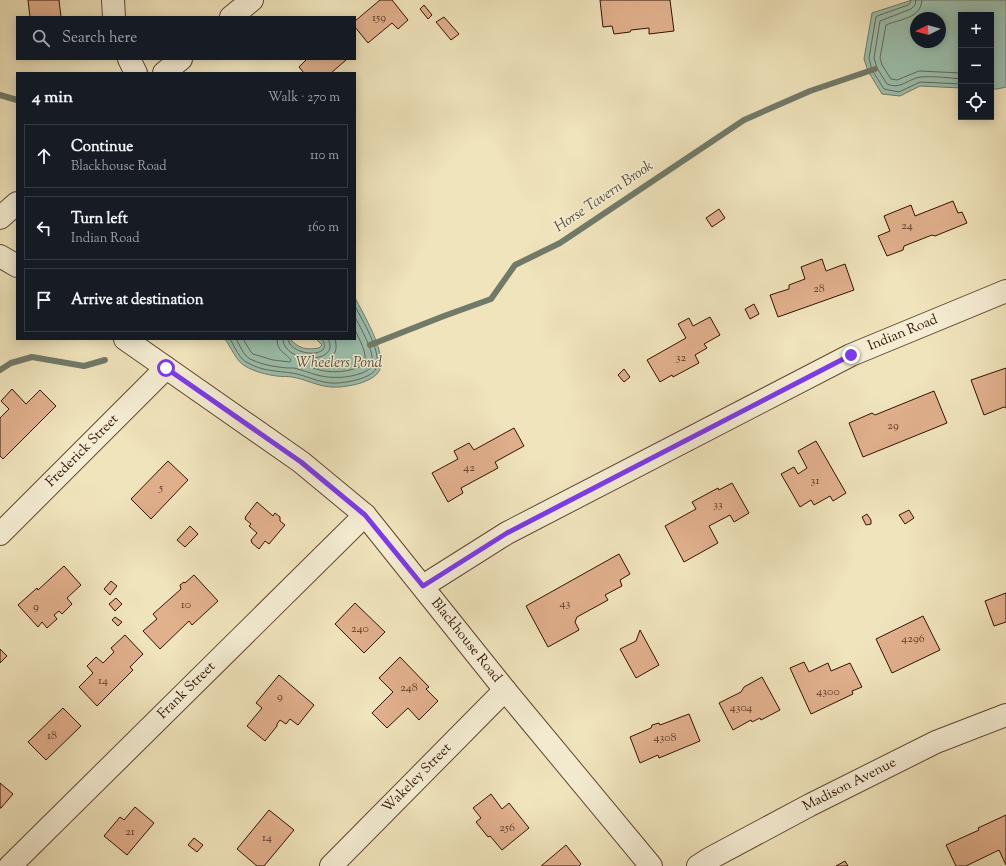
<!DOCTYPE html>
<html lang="en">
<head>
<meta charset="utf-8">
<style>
  body { margin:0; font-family:"Sorts Mill Goudy",serif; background:#242831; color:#f1f3f6 }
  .controls { position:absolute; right:12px; top:12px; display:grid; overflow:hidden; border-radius:0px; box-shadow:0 2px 10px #0003 }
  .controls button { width:36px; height:36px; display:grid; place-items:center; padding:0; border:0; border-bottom:1px solid #363941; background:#171b24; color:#f1f3f6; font:20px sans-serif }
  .compass { position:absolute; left:910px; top:12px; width:36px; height:36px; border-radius:50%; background:#171b24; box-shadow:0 2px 10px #0003; rotate:265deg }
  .stop { position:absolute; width:12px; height:12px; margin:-9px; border:3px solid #7c3aed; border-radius:50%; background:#fff }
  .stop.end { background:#7c3aed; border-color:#fff; box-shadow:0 1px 4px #0008 }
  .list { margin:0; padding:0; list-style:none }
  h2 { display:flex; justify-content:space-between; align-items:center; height:52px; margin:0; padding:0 16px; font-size:17px }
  h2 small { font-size:13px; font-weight:400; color:#9ea1a6 }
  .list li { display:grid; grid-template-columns:26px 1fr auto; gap:12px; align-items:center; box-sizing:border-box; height:64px; margin:0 8px 8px; padding:0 8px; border:1px solid #363941; border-radius:0px }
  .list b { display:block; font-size:15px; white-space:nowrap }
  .list p { margin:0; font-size:13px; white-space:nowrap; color:#9ea1a6 }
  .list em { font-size:13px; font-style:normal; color:#9ea1a6 }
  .icon { flex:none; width:22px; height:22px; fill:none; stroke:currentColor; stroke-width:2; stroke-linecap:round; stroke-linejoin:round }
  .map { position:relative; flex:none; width:1006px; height:866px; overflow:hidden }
  .search { position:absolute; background:#171b24; box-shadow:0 2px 10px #0003; left:16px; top:16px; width:340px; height:44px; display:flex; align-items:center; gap:10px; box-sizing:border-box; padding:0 14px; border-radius:0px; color:#9ea1a6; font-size:15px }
  .panel { position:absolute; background:#171b24; box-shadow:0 2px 10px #0003; left:16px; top:72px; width:340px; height:268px; border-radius:0px }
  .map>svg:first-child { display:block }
  .water { fill:#9bbfad; stroke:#717a69; fill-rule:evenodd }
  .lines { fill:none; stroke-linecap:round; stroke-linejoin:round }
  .shore { stroke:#666858; stroke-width:1 }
  .stream { stroke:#717a69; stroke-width:6 }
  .building { fill:#e1b08d; stroke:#311203 }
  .minor-casing { stroke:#614631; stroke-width:24 }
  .minor { stroke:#f5edd3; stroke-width:22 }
  .route { stroke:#7c3aed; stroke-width:5 }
  .labels { text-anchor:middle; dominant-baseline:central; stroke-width:3; stroke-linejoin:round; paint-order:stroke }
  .number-label { font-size:12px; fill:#5d3a26 }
  .street-label { font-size:14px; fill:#311203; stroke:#f5edd3 }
  .water-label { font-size:15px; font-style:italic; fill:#564f3e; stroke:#f5edd3 }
</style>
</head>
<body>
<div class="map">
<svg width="1006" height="866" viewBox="0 0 1006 866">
  <rect width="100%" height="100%" fill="#f0e4bc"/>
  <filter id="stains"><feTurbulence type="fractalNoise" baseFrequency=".005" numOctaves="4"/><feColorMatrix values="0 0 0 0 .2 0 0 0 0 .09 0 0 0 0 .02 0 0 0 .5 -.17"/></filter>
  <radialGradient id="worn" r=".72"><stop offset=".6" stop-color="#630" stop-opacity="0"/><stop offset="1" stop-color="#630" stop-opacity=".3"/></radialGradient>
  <g class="water">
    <path d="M 912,0 L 1006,0 L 1006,87 L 997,89 L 991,89 L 991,15 L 961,15 L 961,88 L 920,86 L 900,96 L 882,94 L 868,71 L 864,59 L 872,13 ZM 916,18 L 940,18 L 940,42 L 916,42 Z"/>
    <path d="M 355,298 C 363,313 386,352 380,369 C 375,383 344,388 331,387 C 317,386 305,379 292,377 C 287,376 282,377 277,376 C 267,375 253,371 245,366 C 236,361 231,347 225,339 L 290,339 C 299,349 307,350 319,348 L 322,345 L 316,339 L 355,339 Z"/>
  </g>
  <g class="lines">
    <g class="shore">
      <path d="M 911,0 L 910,3 L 908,5 L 877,16 L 876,17 L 869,58 L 872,70 L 884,89 L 899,92 L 920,82 L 961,84"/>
      <path d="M 916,0 L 915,5 L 911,9 L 880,21 L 874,58 L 877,68 L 887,84 C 899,89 905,82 916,78 C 924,75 952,78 961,79"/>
      <path d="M 922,0 C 921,19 899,19 886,25 L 880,58 L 882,65 L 891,79 L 897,80 L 919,71 L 961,73"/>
      <path d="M 230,339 C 235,347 239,359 248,363 C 262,371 277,371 292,373 C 305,375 317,382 331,383 C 341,384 375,379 377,366 C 380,348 363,322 355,306"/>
      <path d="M 236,339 C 240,345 243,355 250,359 C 258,363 269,366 279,367 C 284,368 289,368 294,368 C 302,370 310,373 317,375 C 332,379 348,378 362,373 C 366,371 371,369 372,365 C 375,352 361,329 355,317"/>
      <path d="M 243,339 L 251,352 L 253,354 L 273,360 L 290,362 L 291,360 C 285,352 277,352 277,339"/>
      <path d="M 283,339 C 284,365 342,364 328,339"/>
      <path d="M 288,339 C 290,357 336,359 322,339"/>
      <path d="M 335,339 C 340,356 328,362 314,364 L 313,366 L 313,368 C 329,374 350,373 365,364 C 367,352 360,341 355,330"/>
    </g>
    <g class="stream">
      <path d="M 0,95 L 17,100"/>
      <path d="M 370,345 L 444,316 L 491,299 L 515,265 L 560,243 L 744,120 L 810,91 L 875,69"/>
      <path d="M 0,370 L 11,363 L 32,357 L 84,366 L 105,360"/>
    </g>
  </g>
  <g class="building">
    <path d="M 28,0 L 59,0 L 61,17 L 30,17 Z"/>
    <path d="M 380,0 L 392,0 L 408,20 L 398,29 L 392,23 L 368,43 L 355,27 L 355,21 Z"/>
    <path d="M 600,0 L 670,0 L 674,31 L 649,34 L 649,28 L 631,30 L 630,32 L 614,34 L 612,26 L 603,27 Z"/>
    <path d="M 424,5 L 432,15 L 428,19 L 420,9 Z"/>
    <path d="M 444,17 L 459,34 L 451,40 L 436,22 Z"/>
    <path d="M 307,59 L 345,59 L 346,60 L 331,73 L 304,73 L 299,67 Z"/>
    <path d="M 953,201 L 958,213 L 962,212 L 967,223 L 935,236 L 932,235 L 904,246 L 903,250 L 887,256 L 878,236 L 890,231 L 884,216 L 911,205 L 915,216 Z"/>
    <path d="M 719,209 L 725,218 L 712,227 L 706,218 Z"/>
    <path d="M 822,259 L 826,271 L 845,264 L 854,290 L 778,317 L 770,295 L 789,289 L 789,285 L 805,279 L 801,267 Z"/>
    <path d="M 754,304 L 759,314 L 750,319 L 745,309 Z"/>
    <path d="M 710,317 L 720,335 L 704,344 L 707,348 L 695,355 L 699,363 L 673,377 L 672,375 L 660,382 L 647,360 L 686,338 L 678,324 L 689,318 L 693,326 Z"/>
    <path d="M 1006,368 L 1006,408 L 1004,407 L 984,415 L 971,380 Z"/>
    <path d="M 624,369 L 630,377 L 624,382 L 618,375 Z"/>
    <path d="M 12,389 L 26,404 L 40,390 L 56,406 L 3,459 L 0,456 L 0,418 L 9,409 L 1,401 Z"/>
    <path d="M 934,391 L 947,423 L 863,457 L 849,423 L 872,413 L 875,415 Z"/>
    <path d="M 514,428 L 524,446 L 495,462 L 498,468 L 461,488 L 463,493 L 448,502 L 432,473 L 458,459 L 454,451 L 469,443 L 474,450 Z"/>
    <path d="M 816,441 L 846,493 L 833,501 L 830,496 L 814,505 L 811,500 L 800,507 L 781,474 L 794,467 L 798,474 L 807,468 L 798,451 Z"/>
    <path d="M 168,461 L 188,480 L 151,519 L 131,499 Z"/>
    <path d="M 732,483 L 749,513 L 734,522 L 730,515 L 709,526 L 718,543 L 684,562 L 665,526 L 696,509 L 692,502 L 718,488 L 719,490 Z"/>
    <path d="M 257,502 L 273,516 L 275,513 L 280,517 L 280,521 L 285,525 L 269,544 L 265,541 L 259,549 L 252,543 L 251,540 L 257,533 L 249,526 L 251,524 L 245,519 L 246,516 Z"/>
    <path d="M 909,510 L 914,518 L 905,524 L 899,515 Z"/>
    <path d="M 867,514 L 871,520 L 871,524 L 866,525 L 862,517 Z"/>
    <path d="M 190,526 L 198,534 L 185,547 L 177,540 Z"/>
    <path d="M 619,554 L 630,574 L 620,580 L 622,586 L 605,595 L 608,600 L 577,617 L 575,622 L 579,630 L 548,647 L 526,606 Z"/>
    <path d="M 64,566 L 81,585 L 67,598 L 72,604 L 62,614 L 59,611 L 54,615 L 57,619 L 47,628 L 42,622 L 38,627 L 18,605 L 37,588 L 38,590 Z"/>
    <path d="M 194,575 L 218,601 L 192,625 L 189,621 L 160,649 L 143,631 L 157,619 L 153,614 L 181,589 L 180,585 L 184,582 L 185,583 Z"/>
    <path d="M 111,581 L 117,586 L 110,595 L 104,589 Z"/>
    <path d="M 1006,593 L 1006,622 L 994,626 L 985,601 Z"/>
    <path d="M 116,598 L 122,604 L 115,611 L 109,604 Z"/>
    <path d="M 355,603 L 385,632 L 364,653 L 335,624 Z"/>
    <path d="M 923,616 L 940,650 L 892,673 L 876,639 Z"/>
    <path d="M 115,617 L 122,622 L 118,626 L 112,620 Z"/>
    <path d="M 640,630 L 659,665 L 636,678 L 620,649 L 636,641 Z"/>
    <path d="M 125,635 L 143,654 L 130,667 L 133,670 L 97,706 L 79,687 L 93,673 L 87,666 L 96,657 L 103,663 L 114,652 L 111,648 Z"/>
    <path d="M 0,649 L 7,656 L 0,663 Z"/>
    <path d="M 400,657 L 429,687 L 426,689 L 438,701 L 419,720 L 408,708 L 387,728 L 372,713 L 393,692 L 379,678 Z"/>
    <path d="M 804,662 L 809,672 L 828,663 L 831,671 L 850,663 L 862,687 L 852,691 L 853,694 L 811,714 L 790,668 Z"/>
    <path d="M 279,675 L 314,705 L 298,725 L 290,719 L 286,724 L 280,720 L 277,724 L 277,726 L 265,741 L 247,726 L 262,708 L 256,703 Z"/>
    <path d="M 762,677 L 780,710 L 761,720 L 760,718 L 752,722 L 751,720 L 733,730 L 719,703 L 741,692 L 744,687 Z"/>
    <path d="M 63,708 L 81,726 L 46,760 L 28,742 Z"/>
    <path d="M 689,714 L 700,741 L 659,758 L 658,755 L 640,763 L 630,737 L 651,728 L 652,725 L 659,723 L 660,725 Z"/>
    <path d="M 0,783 L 13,794 L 1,808 L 0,808 Z"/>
    <path d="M 491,794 L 502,809 L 509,803 L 529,828 L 502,850 L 490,836 L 488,837 L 476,822 L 481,818 L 473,808 Z"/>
    <path d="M 135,807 L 154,823 L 127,855 L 104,836 L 120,817 L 124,820 Z"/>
    <path d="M 269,810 L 294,830 L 264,866 L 257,866 L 237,849 Z"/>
    <path d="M 1006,815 L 1006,865 L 999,850 L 966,866 L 956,866 L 946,845 L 979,830 L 978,828 Z"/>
    <path d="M 194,838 L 203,845 L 197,852 L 188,845 Z"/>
    <path d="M 566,845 L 581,864 L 579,866 L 541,866 Z"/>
    <path d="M 845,861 L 848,866 L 836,866 Z"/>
  </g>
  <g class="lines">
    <g class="minor-casing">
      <g id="minor">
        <path d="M 113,0 L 114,17"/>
        <path d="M 231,17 L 252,0"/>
        <path d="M 129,59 L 136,73"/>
        <path d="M 164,73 L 181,59"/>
        <path d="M 0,218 L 17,203"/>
        <path d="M 0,256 L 17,266"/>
        <path id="s1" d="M 125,339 L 301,462 L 365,515 L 505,690 L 651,866"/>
        <path id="s2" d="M 0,534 L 166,368"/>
        <path id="s3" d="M 423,586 L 507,533 L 851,355 L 1006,291"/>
        <path id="s4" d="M 10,866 L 365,515"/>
        <path id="s5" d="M 331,866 L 505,690"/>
        <path id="s6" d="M 698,866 L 709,859 L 810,805 L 936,742 L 1006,715"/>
      </g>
    </g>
    <use href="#minor" class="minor"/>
  </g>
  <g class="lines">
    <path class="route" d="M 166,368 L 301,462 L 365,515 L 423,586 L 507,533 L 851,355"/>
  </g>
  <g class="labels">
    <g class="number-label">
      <text x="379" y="18">159</text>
      <text x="907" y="226">24</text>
      <text x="819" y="289">28</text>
      <text x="681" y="358">32</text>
      <text x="893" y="426">29</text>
      <text x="469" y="468">42</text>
      <text x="815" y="481">31</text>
      <text x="161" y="488">5</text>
      <text x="718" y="505">33</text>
      <text x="565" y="604">43</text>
      <text x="186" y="605">10</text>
      <text x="36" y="607">9</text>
      <text x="360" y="629">240</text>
      <text x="913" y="639">4296</text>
      <text x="103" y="681">14</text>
      <text x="409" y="688">248</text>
      <text x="828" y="692">4300</text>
      <text x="280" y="697">9</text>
      <text x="741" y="708">4304</text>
      <text x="52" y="736">18</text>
      <text x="665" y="738">4308</text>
      <text x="507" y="828">256</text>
      <text x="130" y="832">21</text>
      <text x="267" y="838">14</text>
    </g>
    <g class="street-label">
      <text stroke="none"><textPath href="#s3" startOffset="543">Indian Road</textPath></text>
      <text stroke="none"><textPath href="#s2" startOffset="117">Frederick Street</textPath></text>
      <text stroke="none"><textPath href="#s1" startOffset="459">Blackhouse Road</textPath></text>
      <text stroke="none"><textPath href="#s4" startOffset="249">Frank Street</textPath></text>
      <text stroke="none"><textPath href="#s5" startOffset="123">Wakeley Street</textPath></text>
      <text stroke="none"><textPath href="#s6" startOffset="172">Madison Avenue</textPath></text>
    </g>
    <g class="water-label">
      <text transform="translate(604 197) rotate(-34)">Horse Tavern Brook</text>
      <text x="339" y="363">Wheelers Pond</text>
    </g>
  </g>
  <rect width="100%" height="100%" filter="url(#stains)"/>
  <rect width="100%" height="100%" fill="url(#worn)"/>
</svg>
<div class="controls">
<button>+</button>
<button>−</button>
<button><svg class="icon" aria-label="locate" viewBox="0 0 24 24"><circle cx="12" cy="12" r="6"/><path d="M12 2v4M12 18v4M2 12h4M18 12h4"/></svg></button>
</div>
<svg class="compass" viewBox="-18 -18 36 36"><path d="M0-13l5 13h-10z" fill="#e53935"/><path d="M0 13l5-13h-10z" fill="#9ea1a6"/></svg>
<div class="stop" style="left:166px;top:368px"></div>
<div class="stop end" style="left:851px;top:355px"></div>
<div class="search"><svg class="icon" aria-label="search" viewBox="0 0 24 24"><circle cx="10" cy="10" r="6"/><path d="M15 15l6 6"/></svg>Search here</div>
<section class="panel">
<h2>4 min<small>Walk · 270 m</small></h2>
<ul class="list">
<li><svg class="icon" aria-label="ahead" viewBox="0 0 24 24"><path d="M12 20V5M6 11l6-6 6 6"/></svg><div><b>Continue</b><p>Blackhouse Road</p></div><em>110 m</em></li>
<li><svg class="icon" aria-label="left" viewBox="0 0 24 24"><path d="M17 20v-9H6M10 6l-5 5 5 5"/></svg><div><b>Turn left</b><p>Indian Road</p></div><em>160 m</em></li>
<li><svg class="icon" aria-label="arrive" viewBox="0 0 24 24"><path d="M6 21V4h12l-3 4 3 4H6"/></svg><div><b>Arrive at destination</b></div></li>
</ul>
</section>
</div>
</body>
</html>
